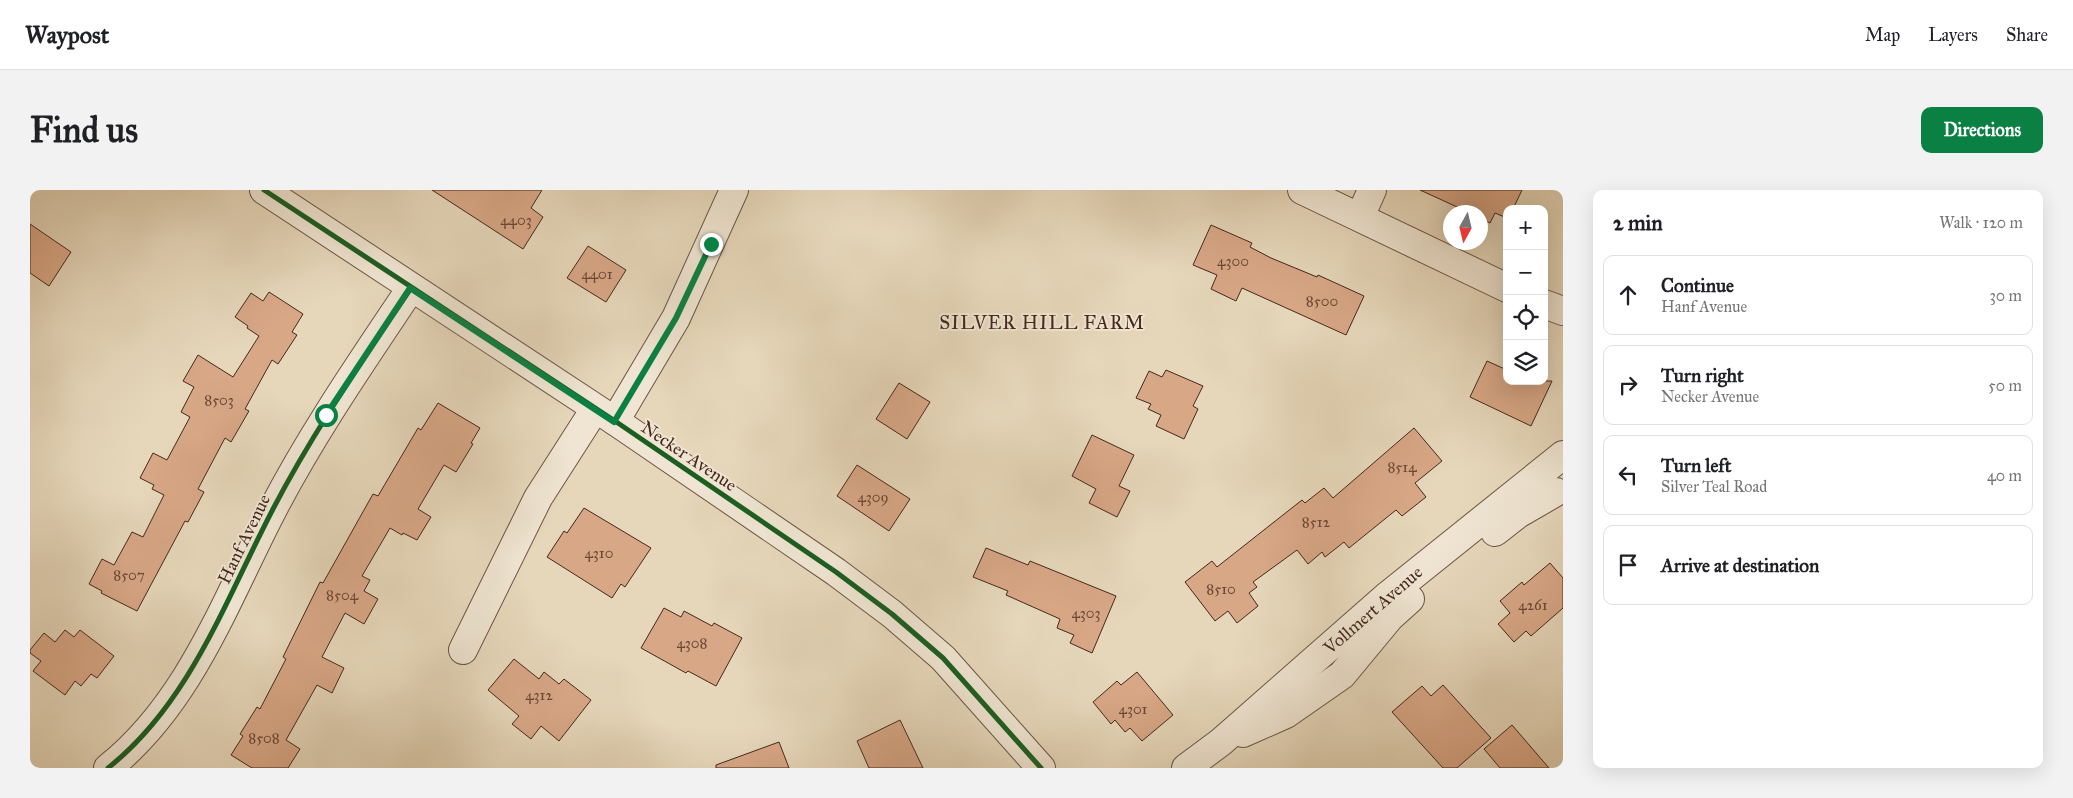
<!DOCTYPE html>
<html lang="en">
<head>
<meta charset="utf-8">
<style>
  body { margin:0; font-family:"IM FELL Great Primer",serif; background:#f2f2f2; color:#202124 }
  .controls { position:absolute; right:15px; top:15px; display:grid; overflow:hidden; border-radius:10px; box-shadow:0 5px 20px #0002 }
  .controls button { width:45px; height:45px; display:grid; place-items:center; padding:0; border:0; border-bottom:1px solid #e0e0e0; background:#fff; color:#202124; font:25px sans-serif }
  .compass { position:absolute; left:1413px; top:15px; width:45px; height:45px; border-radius:50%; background:#fff; box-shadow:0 5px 20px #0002; rotate:188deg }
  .stop { position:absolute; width:15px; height:15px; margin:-11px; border:4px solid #0b8043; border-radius:50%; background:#fff }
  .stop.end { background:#0b8043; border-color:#fff; box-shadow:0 1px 5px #0008 }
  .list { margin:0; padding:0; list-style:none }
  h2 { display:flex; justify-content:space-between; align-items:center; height:65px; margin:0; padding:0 20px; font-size:21px }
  h2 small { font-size:16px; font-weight:400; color:#757577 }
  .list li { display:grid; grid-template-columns:32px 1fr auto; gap:15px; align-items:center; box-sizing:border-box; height:80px; margin:0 10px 10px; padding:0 10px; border:1px solid #e0e0e0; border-radius:10px }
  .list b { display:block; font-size:19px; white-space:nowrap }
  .list p { margin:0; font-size:16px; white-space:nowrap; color:#757577 }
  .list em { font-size:16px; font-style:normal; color:#757577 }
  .icon { flex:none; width:28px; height:28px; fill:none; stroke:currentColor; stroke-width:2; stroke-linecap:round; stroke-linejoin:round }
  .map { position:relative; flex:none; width:1533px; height:578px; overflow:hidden; border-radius:10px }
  header { display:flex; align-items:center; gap:30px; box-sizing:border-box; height:70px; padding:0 25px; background:#fff; border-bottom:1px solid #e0e0e0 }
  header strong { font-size:24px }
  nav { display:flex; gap:28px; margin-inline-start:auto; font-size:18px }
  .intro { display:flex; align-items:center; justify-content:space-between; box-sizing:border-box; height:120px; padding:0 30px }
  h1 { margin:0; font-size:35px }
  .button { padding:12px 22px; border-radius:10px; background:#0b8043; color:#fff; font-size:18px; font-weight:700 }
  main { display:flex; gap:30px; padding:0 30px }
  aside { flex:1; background:#fff; border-radius:10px; box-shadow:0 5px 20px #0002 }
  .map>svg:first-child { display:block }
  .building { fill:#d8a786; stroke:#44281d }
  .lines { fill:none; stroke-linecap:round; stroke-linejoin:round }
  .minor-casing { stroke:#6c5444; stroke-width:30 }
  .minor { stroke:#efe5d2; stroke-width:28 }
  .cycleway-casing { stroke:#efe5d2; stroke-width:8 }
  .cycleway { stroke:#1b5e20; stroke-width:5 }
  .route { stroke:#0b8043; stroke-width:6 }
  .labels { text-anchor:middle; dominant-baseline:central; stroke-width:4; stroke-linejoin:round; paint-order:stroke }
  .number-label { font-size:15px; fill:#694837 }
  .street-label { font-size:18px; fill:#44281d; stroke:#efe5d2 }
  .neighbourhood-label { font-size:19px; letter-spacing:1px; fill:#44281d; stroke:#efe5d2 }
</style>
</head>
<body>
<header>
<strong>Waypost</strong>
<nav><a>Map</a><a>Layers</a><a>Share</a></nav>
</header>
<div class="intro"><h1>Find us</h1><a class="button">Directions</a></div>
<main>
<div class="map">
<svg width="1533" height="578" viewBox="0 0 1533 578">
  <rect width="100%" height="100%" fill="#e6d7ba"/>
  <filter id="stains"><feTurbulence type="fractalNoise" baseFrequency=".004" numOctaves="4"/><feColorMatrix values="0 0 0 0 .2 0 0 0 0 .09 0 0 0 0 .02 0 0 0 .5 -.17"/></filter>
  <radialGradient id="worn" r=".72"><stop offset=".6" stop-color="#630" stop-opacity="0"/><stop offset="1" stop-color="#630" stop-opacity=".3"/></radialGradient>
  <g class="building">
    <path d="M 402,0 L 512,0 L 501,18 L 513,27 L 493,59 Z"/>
    <path d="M 1390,0 L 1492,0 L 1483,19 L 1477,19 L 1477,28 L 1465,23 L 1460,33 L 1450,28 L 1450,22 L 1438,22 Z"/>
    <path d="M 0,34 L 41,62 L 19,96 L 0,83 Z"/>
    <path d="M 1181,35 L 1222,53 L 1220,57 L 1241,68 L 1287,87 L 1288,85 L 1334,106 L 1316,145 L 1212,98 L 1206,111 L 1181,99 L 1187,85 L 1163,75 Z"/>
    <path d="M 558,56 L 596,80 L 576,112 L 537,88 Z"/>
    <path d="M 239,102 L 273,124 L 262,142 L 267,145 L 248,174 L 242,170 L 215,219 L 219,221 L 201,252 L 195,248 L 168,299 L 174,302 L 158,332 L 155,331 L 107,421 L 71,403 L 72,401 L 59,394 L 72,369 L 84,375 L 102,342 L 113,347 L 134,305 L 122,299 L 124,295 L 110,288 L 123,263 L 137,270 L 160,227 L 151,222 L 164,197 L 153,191 L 168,165 L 203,187 L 229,146 L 217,138 L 218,136 L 205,127 L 221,103 L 233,111 Z"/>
    <path d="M 1457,171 L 1477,180 L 1477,191 L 1522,191 L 1501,236 L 1440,207 Z"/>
    <path d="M 1136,180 L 1173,196 L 1163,216 L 1168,219 L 1154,249 L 1126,236 L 1131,225 L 1118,219 L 1121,214 L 1106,208 L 1119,181 L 1132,187 Z"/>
    <path d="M 869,193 L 900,212 L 877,249 L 846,229 Z"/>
    <path d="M 408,213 L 450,238 L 441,253 L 443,254 L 426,282 L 414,275 L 388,319 L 401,327 L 387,350 L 373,343 L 372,345 L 360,338 L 332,386 L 340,390 L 334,401 L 348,409 L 334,434 L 315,423 L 292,467 L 314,478 L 302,503 L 287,495 L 256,550 L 270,559 L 258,578 L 222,578 L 201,565 L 213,546 L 210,544 L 227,517 L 230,519 L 256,469 L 253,467 L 290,392 L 293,393 L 343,304 L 348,306 L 388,238 L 391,240 Z"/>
    <path d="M 1384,238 L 1412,271 L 1385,293 L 1396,307 L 1372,326 L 1366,320 L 1319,358 L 1314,352 L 1295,367 L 1292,362 L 1278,374 L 1267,360 L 1223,392 L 1227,397 L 1219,403 L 1228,416 L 1207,433 L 1198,421 L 1185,431 L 1155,392 L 1182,371 L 1187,377 L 1272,310 L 1275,313 L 1294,298 L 1303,308 Z"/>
    <path d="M 1062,245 L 1104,265 L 1089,296 L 1100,301 L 1087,327 L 1059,313 L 1066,299 L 1042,286 Z"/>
    <path d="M 827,275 L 880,309 L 859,341 L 807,306 Z"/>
    <path d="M 554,318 L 621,358 L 595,397 L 591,394 L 582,408 L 517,367 L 534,341 L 537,343 Z"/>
    <path d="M 956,358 L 998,375 L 1000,371 L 1086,406 L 1062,463 L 1040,453 L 1044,445 L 1027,438 L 1030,429 L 976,405 L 978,401 L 943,387 Z"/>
    <path d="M 1520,373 L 1533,388 L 1533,418 L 1501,446 L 1496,441 L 1484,452 L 1468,434 L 1480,423 L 1470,411 L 1492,392 L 1494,395 Z"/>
    <path d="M 634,418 L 651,427 L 654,421 L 682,436 L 684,433 L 712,448 L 686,496 L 658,481 L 656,483 L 611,458 Z"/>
    <path d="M 35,440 L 44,447 L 50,440 L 84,466 L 67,488 L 61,484 L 51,496 L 45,491 L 35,505 L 3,481 L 11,471 L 0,463 L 0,460 L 14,443 L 25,452 Z"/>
    <path d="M 484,469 L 509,489 L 514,482 L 529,494 L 534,489 L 561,510 L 529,551 L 511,536 L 501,549 L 482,534 L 489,526 L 458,500 Z"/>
    <path d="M 1107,482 L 1143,525 L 1112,551 L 1100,538 L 1095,542 L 1085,530 L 1081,534 L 1063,512 L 1087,491 L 1091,495 Z"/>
    <path d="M 1413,495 L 1461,548 L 1427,578 L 1413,578 L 1362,522 L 1392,496 L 1401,506 Z"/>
    <path d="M 870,530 L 893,578 L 839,578 L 827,551 Z"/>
    <path d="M 1482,535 L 1519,578 L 1470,578 L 1454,559 Z"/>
    <path d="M 749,552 L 759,578 L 686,578 L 686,575 Z"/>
  </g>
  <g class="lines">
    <g class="minor-casing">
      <g id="minor">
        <path d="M 234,0 L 585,231 L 806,382 L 862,424 L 913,468 L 1011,578"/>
        <path d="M 1272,0 L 1477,98"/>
        <path d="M 1330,27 L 1342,0"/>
        <path d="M 1514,114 L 1533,121"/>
        <path d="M 585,231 L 646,128 L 704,0"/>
        <path d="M 1465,342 L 1488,324 L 1526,302"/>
        <path d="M 433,460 L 508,308 L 565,219"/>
        <path d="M 1213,543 L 1256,524 L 1312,485 L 1360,427 L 1380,409"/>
        <path d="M 78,578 C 160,513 196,409 243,319 C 283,242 333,170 381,98"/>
        <path d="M 1156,578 L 1191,552 L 1356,407 L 1533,265"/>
      </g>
    </g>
    <use href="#minor" class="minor"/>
    <g class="cycleway-casing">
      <g id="cycleway">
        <path d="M 234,0 L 585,231 L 806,382 L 862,424 L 913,468 L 1011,578"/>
        <path d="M 78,578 C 160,513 196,409 243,319 C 283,242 333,170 381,98"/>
      </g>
    </g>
    <use href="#cycleway" class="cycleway"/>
  </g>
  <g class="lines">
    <path class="route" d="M 296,225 L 380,98 L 584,232 L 646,128 L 681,54"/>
  </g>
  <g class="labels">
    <g class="number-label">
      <text x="486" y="30">4403</text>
      <text x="1203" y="71">4300</text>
      <text x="567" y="84">4401</text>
      <text x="1292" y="111">8500</text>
      <text x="189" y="210">8503</text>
      <text x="1372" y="277">8514</text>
      <text x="843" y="307">4309</text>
      <text x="1286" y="332">8512</text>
      <text x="569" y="363">4310</text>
      <text x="99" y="385">8507</text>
      <text x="1191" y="399">8510</text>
      <text x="312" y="405">8504</text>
      <text x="1503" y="415">4261</text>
      <text x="1056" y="423">4303</text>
      <text x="662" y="453">4308</text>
      <text x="509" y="505">4312</text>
      <text x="1103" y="519">4301</text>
      <text x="234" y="548">8508</text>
    </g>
    <g class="street-label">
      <text transform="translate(659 266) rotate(34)">Necker Avenue</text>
      <text transform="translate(214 349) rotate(-64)">Hanf Avenue</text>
      <text transform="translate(1343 420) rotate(-41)">Vollmert Avenue</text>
    </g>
    <g class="neighbourhood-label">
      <text x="1012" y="132">SILVER HILL FARM</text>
    </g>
  </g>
  <rect width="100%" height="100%" filter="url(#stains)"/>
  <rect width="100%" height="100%" fill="url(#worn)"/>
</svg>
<div class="controls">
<button>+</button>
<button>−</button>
<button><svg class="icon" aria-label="locate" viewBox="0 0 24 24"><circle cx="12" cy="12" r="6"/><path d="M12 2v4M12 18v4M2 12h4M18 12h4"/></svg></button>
<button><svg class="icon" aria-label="layers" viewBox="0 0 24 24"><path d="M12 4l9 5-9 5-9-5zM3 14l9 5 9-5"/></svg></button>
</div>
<svg class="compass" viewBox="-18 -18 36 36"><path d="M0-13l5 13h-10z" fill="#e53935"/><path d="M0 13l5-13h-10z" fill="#757577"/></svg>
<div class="stop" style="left:296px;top:225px"></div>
<div class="stop end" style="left:681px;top:54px"></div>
</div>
<aside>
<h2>2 min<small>Walk · 120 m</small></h2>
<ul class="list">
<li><svg class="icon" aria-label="ahead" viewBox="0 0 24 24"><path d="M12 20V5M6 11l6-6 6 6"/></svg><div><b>Continue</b><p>Hanf Avenue</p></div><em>30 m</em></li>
<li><svg class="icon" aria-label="right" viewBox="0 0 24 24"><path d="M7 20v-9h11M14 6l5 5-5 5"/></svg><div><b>Turn right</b><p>Necker Avenue</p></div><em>50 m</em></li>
<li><svg class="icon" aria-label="left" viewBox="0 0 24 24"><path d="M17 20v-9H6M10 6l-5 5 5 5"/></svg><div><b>Turn left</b><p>Silver Teal Road</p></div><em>40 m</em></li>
<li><svg class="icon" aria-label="arrive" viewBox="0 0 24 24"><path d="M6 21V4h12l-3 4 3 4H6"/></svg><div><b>Arrive at destination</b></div></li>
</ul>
</aside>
</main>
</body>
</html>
